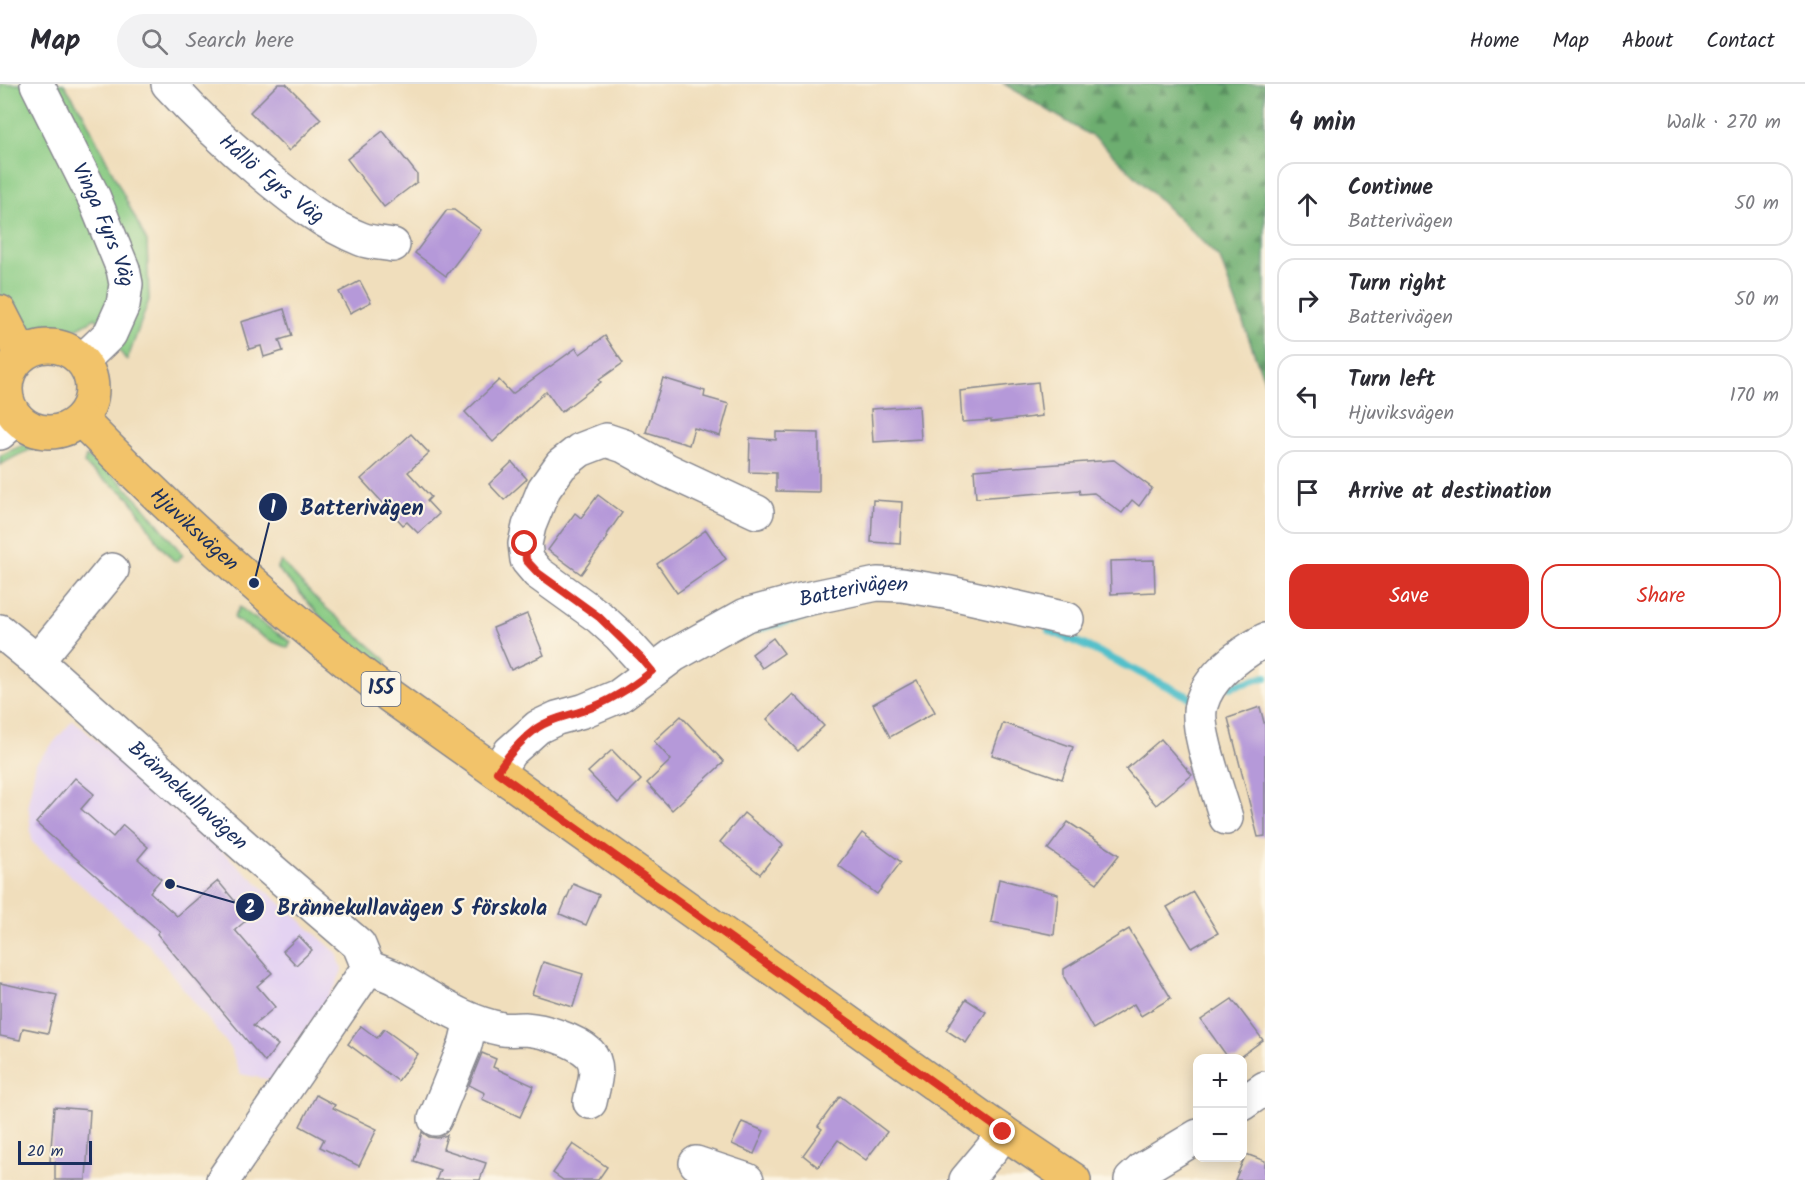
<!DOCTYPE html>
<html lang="en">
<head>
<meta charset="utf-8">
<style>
  body { margin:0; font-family:Kalam,sans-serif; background:#f2f2f3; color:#2b2b33 }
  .controls { position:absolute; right:18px; bottom:18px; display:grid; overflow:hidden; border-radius:12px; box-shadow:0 3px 15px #0003 }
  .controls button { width:54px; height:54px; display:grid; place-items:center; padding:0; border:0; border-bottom:2px solid #e1e1e2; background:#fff; color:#2b2b33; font:30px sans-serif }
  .scale { position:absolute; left:18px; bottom:15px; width:74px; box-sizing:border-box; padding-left:6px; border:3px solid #1b2f5e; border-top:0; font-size:16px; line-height:21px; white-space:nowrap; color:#1b2f5e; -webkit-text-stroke:4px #fcf5e5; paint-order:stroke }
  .stop { position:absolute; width:18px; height:18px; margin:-14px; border:4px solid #d93025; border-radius:50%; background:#fff }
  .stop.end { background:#d93025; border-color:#fff; box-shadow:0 2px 6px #0008 }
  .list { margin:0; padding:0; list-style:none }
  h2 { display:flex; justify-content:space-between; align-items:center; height:78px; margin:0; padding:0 24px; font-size:26px }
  h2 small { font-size:20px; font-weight:400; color:#7c7c81 }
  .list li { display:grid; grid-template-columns:39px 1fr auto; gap:18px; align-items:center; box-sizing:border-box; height:84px; margin:0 12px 12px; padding:0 12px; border:2px solid #e1e1e2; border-radius:18px }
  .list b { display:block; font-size:22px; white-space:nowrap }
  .list p { margin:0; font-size:20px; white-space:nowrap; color:#7c7c81 }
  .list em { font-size:20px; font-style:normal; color:#7c7c81 }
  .actions { display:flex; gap:12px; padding:18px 24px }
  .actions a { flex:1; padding:14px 0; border:2px solid #d93025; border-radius:18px; text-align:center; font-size:21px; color:#d93025 }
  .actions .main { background:#d93025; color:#fff }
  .icon { flex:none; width:33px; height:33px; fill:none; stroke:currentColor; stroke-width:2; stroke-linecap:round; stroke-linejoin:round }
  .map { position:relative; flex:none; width:1265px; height:1096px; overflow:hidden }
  header { display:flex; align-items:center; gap:36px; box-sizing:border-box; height:84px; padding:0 30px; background:#fff; border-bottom:2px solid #e1e1e2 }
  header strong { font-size:28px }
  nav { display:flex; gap:33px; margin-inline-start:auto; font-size:21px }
  .search { width:420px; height:54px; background:#f2f2f3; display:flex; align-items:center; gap:15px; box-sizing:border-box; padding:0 21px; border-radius:33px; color:#7c7c81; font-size:22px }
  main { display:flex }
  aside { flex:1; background:#fff }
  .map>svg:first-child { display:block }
  .built { fill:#e4d3f2 }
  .green { fill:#87ca82; stroke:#517c70; stroke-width:1.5 }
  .forest { fill:url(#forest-firs); stroke:#446e67; stroke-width:1.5 }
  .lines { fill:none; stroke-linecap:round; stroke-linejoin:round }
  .stream { stroke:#52c0ca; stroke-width:8 }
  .building { fill:#b599d9 }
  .minor-casing { stroke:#86868d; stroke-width:36 }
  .major-casing { stroke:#86868d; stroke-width:36 }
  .minor { stroke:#fff; stroke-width:33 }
  .major { stroke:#f2c36a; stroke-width:33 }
  .route { stroke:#d93025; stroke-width:8 }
  .labels { text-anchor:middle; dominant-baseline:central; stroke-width:4.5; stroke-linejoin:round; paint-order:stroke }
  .shield { fill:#fcf5e5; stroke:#5e6a86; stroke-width:1.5 }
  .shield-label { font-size:20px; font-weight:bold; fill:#1b2f5e }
  .street-label { font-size:21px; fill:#1b2f5e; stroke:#fcf5e5 }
  .leader { fill:none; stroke:#1b2f5e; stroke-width:2 }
  .callout-dot { fill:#1b2f5e; stroke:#fcf5e5; stroke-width:2 }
  .mark-label { font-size:18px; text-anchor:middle; font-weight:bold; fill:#fff }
  .callout-label { font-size:22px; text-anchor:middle; font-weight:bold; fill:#1b2f5e; stroke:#fcf5e5; stroke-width:4.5; stroke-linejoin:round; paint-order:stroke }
</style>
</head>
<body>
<header>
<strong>Map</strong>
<div class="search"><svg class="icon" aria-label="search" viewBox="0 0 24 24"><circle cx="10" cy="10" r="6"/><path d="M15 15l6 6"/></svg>Search here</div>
<nav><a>Home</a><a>Map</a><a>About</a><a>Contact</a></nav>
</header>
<main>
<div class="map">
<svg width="1265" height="1096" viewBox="0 0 1265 1096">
  <defs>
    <pattern id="forest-firs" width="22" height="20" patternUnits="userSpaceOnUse" patternTransform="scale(1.5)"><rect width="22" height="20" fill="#6dae70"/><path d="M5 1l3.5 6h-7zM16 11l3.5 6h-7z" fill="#598e5f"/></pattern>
  </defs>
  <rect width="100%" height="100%" fill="#fcf5e5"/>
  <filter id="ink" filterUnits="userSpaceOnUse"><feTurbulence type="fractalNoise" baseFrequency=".0167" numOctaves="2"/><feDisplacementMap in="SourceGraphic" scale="12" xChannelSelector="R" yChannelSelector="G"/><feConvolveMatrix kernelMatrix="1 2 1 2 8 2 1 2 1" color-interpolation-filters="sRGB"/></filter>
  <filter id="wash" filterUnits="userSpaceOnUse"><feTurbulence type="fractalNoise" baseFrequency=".008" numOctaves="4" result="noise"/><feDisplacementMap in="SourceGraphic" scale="24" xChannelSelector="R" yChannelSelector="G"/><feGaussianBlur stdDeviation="1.35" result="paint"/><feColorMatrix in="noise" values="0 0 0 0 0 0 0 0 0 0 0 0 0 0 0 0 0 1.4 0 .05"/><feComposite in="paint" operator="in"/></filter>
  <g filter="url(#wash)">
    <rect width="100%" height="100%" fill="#f0debc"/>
    <path class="built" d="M 73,636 L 337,869 L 342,886 L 336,901 L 272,996 L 240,990 L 230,963 L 147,859 L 32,758 L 28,719 L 36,679 Z"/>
    <g class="green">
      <path d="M 0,0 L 64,0 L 83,29 L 147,158 L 149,216 L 127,277 L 96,234 L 76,245 L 45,240 L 0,283 Z"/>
      <path d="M 41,357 L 60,359 L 68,362 L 66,365 C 35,361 26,366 0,381 L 0,372 C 14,364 26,359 41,357 Z"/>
      <path d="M 86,372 L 119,396 L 146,425 L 183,471 L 177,477 L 173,476 C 167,469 160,462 155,454 C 146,441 139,426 129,414 C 116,400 96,394 84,379 Z"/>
      <path d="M 281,477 L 317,516 L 385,575 L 387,578 L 384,583 L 331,545 L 293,501 L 277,485 Z"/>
      <path d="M 240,523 L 251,532 L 291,558 L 288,564 L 267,555 L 235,535 L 234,532 Z"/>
    </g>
    <path class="forest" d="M 1004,0 L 1265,0 L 1265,299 L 1220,175 L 1098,56 Z"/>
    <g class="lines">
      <g class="stream">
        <path d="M 1049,546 L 1090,564 L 1191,614"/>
        <path d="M 748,548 L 821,528"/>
        <path d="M 1230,603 L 1265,593"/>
      </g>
    </g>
    <g id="blocks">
      <g class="building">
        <path d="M 278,0 L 286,0 L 321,35 L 289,67 L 250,28 Z"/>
        <path d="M 383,47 L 417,90 L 417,98 L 384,123 L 347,75 Z"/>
        <path d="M 447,126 L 454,126 L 481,146 L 446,192 L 415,169 Z"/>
        <path d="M 360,197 L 371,218 L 350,229 L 339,208 Z"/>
        <path d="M 284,225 L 292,252 L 279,256 L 283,267 L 264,273 L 261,262 L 249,265 L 241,238 Z"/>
        <path d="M 605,252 L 623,279 L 599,296 L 601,298 L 561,328 L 546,307 L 493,358 L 465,328 L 499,296 L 512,310 L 576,264 L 580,270 Z"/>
        <path d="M 663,294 L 705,307 L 704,313 L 729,320 L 720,352 L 694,344 L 689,361 L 646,348 Z"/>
        <path d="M 1038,298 L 1042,332 L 991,338 L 991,336 L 962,338 L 960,307 Z"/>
        <path d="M 919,322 L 921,355 L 873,358 L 871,325 Z"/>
        <path d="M 776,348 L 819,349 L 819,408 L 776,407 L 776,389 L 749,388 L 750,354 L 776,356 Z"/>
        <path d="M 411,350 L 429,369 L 408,388 L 431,413 L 427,417 L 439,430 L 418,449 L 407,438 L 403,441 L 361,395 Z"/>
        <path d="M 1114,376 L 1152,404 L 1139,422 L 1132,416 L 1122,429 L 1094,409 L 1080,410 L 1079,406 L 976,414 L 974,386 Z"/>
        <path d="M 512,378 L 527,395 L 504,416 L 489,400 Z"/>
        <path d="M 598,411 L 622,429 L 606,452 L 608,453 L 581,490 L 548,466 L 575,429 L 581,434 Z"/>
        <path d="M 873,416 L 902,418 L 900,460 L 871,458 Z"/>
        <path d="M 706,446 L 726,475 L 677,509 L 657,480 Z"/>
        <path d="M 1154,476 L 1155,508 L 1111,510 L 1110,477 Z"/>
        <path d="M 527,530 L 544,571 L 511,586 L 493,544 Z"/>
        <path d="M 773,554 L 784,569 L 762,584 L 752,570 Z"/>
        <path d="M 917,596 L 935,628 L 890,653 L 873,620 Z"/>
        <path d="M 793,610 L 824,642 L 798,667 L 767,635 Z"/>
        <path d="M 1260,623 L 1265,642 L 1265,752 L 1258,753 L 1228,634 Z"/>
        <path d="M 681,632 L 724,678 L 672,726 L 647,699 L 671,676 L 654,657 Z"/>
        <path d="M 1003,639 L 1073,663 L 1062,695 L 992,671 Z"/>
        <path d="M 1161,655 L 1192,691 L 1156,721 L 1126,685 Z"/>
        <path d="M 612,666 L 641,696 L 618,719 L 588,688 Z"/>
        <path d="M 75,694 L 94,710 L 81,725 L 113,753 L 123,741 L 148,763 L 138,775 L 161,795 L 150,808 L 177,832 L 218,797 L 249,834 L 235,846 L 272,889 L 257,902 L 275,923 L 253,942 L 278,961 L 265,978 L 157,850 L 159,847 L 36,739 Z"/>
        <path d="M 744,729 L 783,761 L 760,790 L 720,758 Z"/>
        <path d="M 1068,738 L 1119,771 L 1097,799 L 1048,765 Z"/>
        <path d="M 862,749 L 901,778 L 877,810 L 838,781 Z"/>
        <path d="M 999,795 L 1058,810 L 1054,851 L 991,838 Z"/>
        <path d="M 573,800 L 599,811 L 586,841 L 560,830 Z"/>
        <path d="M 1193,808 L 1218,849 L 1192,864 L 1167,823 Z"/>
        <path d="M 1129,845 L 1171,914 L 1141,932 L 1134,920 L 1093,945 L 1064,893 L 1064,885 Z"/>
        <path d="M 299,852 L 312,866 L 296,881 L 283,867 Z"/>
        <path d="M 543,878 L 583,890 L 573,923 L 532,910 Z"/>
        <path d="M 0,899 L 57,911 L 48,949 L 23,944 L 20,956 L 0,952 Z"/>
        <path d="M 966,915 L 986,928 L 966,959 L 946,946 Z"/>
        <path d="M 1232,915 L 1263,956 L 1237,975 L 1229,975 L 1201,936 Z"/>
        <path d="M 361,942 L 377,954 L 384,945 L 418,970 L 398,997 L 348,960 Z"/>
        <path d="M 482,969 L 496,975 L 493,983 L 534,1002 L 520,1033 L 482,1015 L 485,1009 L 469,1001 Z"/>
        <path d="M 316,1011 L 335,1021 L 333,1024 L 377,1045 L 359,1082 L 320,1063 L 324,1055 L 300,1042 Z"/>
        <path d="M 840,1012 L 887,1048 L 866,1076 L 838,1056 L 818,1083 L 803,1071 L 822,1045 L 818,1042 Z"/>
        <path d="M 54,1023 L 90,1026 L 86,1096 L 55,1096 L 55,1078 L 50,1078 Z"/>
        <path d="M 742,1038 L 764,1047 L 754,1070 L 732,1060 Z"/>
        <path d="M 422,1048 L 429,1053 L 437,1054 L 447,1051 L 443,1065 L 486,1079 L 480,1096 L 436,1096 L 440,1086 L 414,1077 Z"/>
        <path d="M 573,1060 L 607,1083 L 598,1096 L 563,1096 L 553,1089 Z"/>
        <path d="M 1246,1070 L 1265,1077 L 1265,1096 L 1235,1096 Z"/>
      </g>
    </g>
  </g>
  <g filter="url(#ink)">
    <use href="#blocks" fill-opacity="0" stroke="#86868d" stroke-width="1.5"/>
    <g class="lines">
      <g class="minor-casing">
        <g id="minor">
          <path id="s1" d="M 37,0 L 94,114 L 123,185 L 126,200 L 123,221 L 110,250 L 82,277"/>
          <path id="s2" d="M 168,0 C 198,33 230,63 265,92 C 294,116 325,141 361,155 C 371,159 382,159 393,161"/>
          <path d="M 0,349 L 17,334"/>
          <path id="s3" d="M 0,547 L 37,577 L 245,763 L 359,861 L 368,883 L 364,890 L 223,1096"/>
          <path d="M 37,577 L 112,486"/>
          <path d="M 652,587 L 620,552 L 599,533 L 538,489 L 527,476 L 525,460 L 529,442 L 544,405 L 561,381 L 580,366 L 606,356 L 624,362 L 667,386 L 757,428"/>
          <path id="s4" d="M 497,688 L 510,668 L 538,643 L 557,634 L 583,627 L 619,612 L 674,571 L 746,531 L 801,516 L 877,500 L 902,501 L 951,509 L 1067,535"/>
          <path d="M 1226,734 C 1219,708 1194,644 1201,621 C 1209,591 1240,570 1265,556"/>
          <path d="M 368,883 C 377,887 388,890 397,895 C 433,915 461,937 502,945 C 509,946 517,945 525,945 C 543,946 575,956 589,969 C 602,982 593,1002 590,1018"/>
          <path d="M 1242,1020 L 1265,1004"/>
          <path d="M 435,1035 L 465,961 L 471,936"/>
          <path d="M 696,1079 L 747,1096"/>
          <path d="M 966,1096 L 992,1065 L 1003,1048"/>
          <path d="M 1131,1096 L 1143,1085 L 1198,1052"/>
        </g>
      </g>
      <g class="major-casing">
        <g id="major">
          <path d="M 0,228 L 22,271"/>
          <circle cx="49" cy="305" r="43"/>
          <path id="s5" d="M 80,335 C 177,434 280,527 390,612 L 985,1036 L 1074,1096"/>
        </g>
      </g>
      <use href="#minor" class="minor"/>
      <use href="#major" class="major"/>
    </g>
  </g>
  <g class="lines" filter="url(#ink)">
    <path class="route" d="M 525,460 L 526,476 L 538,489 L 599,533 L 641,574 L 652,587 C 631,604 611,617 585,626 C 569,632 551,634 537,644 C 521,656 508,671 497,688 L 1003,1048"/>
  </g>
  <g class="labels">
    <rect class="shield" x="361.5" y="588" width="39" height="34" rx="4.5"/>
    <g class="shield-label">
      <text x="381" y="605">155</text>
    </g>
    <g class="street-label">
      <text stroke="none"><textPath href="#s2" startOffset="141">Hållö Fyrs Väg</textPath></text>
      <text stroke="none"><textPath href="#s1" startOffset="156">Vinga Fyrs Väg</textPath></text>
      <text stroke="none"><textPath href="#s5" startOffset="159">Hjuviksvägen</textPath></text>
      <text stroke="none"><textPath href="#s4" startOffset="410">Batterivägen</textPath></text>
      <text stroke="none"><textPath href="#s3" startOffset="250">Brännekullavägen</textPath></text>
    </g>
  </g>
  <path class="leader" d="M254 499L273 423M170 800L250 823"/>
  <g class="callout-dot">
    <circle cx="254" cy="499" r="6"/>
    <circle cx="170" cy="800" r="6"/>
    <circle cx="273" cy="423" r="15"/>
    <circle cx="250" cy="823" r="15"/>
  </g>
  <g class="mark-label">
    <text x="273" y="429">1</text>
    <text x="250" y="829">2</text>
  </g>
  <g class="callout-label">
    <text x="362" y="431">Batterivägen</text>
    <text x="412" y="831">Brännekullavägen 5 förskola</text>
  </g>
</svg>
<div class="controls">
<button>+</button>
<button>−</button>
</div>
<div class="scale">20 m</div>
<div class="stop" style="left:525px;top:460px"></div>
<div class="stop end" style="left:1003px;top:1048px"></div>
</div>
<aside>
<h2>4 min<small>Walk · 270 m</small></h2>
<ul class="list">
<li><svg class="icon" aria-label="ahead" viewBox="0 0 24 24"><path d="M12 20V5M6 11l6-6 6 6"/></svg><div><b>Continue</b><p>Batterivägen</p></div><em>50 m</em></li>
<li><svg class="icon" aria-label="right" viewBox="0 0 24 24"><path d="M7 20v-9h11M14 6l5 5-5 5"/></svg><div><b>Turn right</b><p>Batterivägen</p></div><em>50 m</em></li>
<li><svg class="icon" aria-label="left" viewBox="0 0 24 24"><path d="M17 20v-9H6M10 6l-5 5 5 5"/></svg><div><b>Turn left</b><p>Hjuviksvägen</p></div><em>170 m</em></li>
<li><svg class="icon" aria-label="arrive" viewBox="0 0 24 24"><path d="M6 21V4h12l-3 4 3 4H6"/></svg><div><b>Arrive at destination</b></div></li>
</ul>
<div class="actions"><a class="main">Save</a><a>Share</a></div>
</aside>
</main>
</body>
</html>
